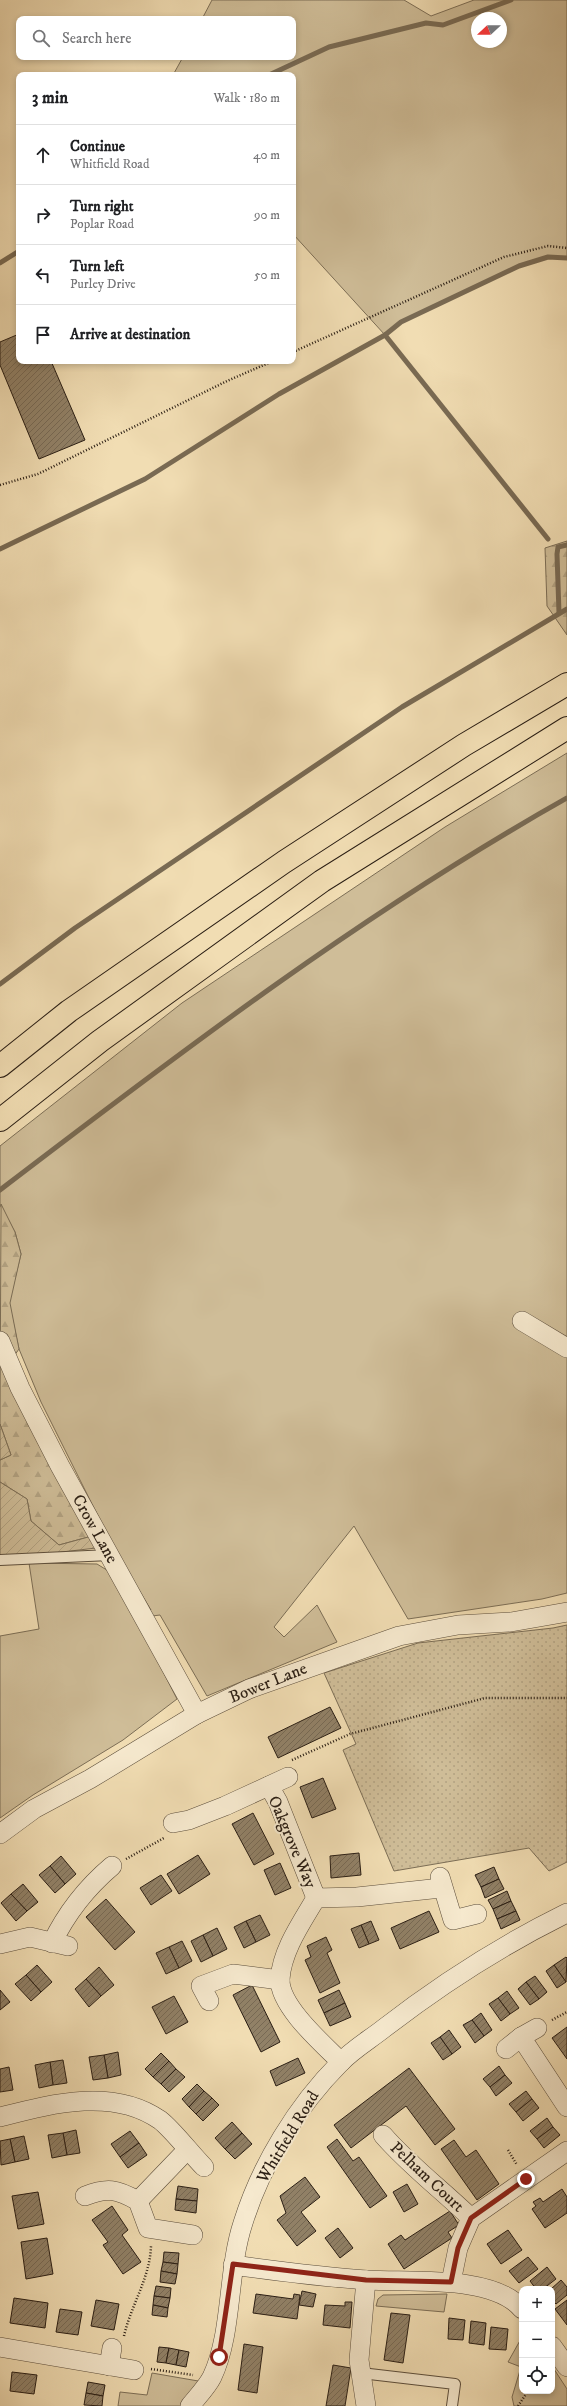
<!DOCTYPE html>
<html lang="en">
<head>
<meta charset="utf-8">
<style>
  body { margin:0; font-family:"IM FELL DW Pica",serif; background:#f6f6f6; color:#202124 }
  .controls { position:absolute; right:12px; bottom:12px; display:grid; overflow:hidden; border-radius:8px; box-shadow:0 2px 6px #0003 }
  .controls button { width:36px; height:36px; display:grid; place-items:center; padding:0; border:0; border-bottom:1px solid #e0e0e0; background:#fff; color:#202124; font:20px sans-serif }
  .compass { position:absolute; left:471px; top:12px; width:36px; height:36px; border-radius:50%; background:#fff; box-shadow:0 2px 6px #0003; rotate:248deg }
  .stop { position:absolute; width:12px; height:12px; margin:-9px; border:3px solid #8f2418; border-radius:50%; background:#fff }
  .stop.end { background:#8f2418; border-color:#fff; box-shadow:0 1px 4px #0008 }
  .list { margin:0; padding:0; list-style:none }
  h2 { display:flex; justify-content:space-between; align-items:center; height:52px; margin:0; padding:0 16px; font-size:17px }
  h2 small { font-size:13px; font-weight:400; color:#757577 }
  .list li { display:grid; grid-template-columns:26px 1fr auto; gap:12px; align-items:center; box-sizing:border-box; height:60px; padding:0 16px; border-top:1px solid #e0e0e0 }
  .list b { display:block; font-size:15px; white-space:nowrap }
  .list p { margin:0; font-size:13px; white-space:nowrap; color:#757577 }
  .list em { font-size:13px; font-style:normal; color:#757577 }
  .icon { flex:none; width:22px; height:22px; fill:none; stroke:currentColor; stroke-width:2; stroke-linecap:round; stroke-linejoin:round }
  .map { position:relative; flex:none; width:567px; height:2406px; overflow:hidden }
  .search { position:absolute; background:#fff; box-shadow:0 2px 6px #0003; left:16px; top:16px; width:280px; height:44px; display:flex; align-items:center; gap:10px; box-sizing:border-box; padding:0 14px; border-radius:8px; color:#757577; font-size:15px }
  .panel { position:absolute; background:#fff; box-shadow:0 2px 6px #0003; left:16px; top:72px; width:280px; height:292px; border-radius:8px }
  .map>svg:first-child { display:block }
  .grass { fill:#cfbd98; stroke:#7c6e56; fill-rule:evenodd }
  .forest { fill:url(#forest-firs); stroke:#7c6e56 }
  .park { fill:url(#park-dots); stroke:#7c6e56 }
  .garden { fill:url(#garden-furrows); stroke:#7c6e56 }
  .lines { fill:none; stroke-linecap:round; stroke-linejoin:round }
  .stream { stroke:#796a53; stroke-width:5 }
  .building { fill:url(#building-hatch); stroke:#2a1e14 }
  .service-casing { stroke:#5c4e3c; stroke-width:12 }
  .minor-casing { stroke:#5c4e3c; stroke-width:20 }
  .motorway-casing { stroke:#2a1e14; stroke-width:24 }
  .path { stroke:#2a1e14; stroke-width:2.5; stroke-dasharray:1 2; stroke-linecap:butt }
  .service { stroke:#f6e9ce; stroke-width:10 }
  .minor { stroke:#f6e9ce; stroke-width:19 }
  .motorway { stroke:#f1ddb3; stroke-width:22 }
  .route { stroke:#8f2418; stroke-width:5 }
  .labels { text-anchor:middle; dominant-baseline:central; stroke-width:4; stroke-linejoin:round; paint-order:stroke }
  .street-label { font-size:17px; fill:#2a1e14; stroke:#f6e9ce }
</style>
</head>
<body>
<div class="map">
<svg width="567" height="2406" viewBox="0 0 567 2406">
  <defs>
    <pattern id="forest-firs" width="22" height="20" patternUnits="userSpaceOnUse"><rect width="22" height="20" fill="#cfbd98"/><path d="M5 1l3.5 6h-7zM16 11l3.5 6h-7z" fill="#b2a282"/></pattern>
    <pattern id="park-dots" width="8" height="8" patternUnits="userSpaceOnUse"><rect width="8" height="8" fill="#cfbd98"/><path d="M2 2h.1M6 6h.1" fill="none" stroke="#b2a282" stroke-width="1.8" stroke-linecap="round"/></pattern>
    <pattern id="garden-furrows" width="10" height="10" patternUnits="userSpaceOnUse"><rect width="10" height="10" fill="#cfbd98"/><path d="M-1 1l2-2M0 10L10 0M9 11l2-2" fill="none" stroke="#b2a282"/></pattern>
    <pattern id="building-hatch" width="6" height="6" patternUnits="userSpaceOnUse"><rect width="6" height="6" fill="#918167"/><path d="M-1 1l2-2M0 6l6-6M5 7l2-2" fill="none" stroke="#776954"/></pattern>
  </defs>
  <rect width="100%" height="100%" fill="#f1ddb3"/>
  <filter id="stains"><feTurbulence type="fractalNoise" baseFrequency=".005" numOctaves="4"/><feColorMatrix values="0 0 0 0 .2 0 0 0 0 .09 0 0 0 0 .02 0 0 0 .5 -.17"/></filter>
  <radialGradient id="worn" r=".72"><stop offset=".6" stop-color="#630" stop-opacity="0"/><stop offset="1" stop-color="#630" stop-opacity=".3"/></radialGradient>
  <g class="grass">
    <path d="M 212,0 L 404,0 L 431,16 L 474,0 L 567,0 L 567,258 L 548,257 L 519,266 L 401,322 L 385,335 L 293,234 L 293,75 L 173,75 L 183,57 L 293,57 L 293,19 L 202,19 ZM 477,18 L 501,18 L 501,42 L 477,42 Z"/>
    <path d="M 567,753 L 567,1593 L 542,1599 L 408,1619 L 354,1526 L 274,1627 L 284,1637 L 317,1605 L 337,1642 L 207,1696 L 160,1615 L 136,1618 L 177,1699 L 123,1740 L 33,1795 L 0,1818 L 0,1636 L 39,1629 L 29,1563 L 97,1564 L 110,1572 L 151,1610 L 116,1552 L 41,1402 L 19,1349 L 9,1303 L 21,1254 L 15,1232 L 0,1205 L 0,1146 L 182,1003 L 445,827 Z"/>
    <path d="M 447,2294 L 444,2312 L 376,2306 L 378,2299 L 383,2295 Z"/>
    <path d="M 522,2337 L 522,2391 L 552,2391 L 552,2366 L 567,2389 L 567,2406 L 514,2406 L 512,2397 L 521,2367 L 508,2362 Z"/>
    <path d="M 152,2373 L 204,2382 L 183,2406 L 118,2406 L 120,2392 L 147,2395 Z"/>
  </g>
  <g class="forest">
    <path d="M 567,541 L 567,635 L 547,606 L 545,548 Z"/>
    <path d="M 1,1204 L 15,1232 L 21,1254 L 10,1303 L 19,1349 L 7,1366 L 92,1536 L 59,1545 L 31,1521 L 27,1499 L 0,1482 L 0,1460 L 11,1455 L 0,1424 Z"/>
  </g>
  <path class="park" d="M 567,1625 L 567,1862 L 549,1871 L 529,1848 L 394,1871 L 343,1750 L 356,1744 L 324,1673 L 418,1643 L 553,1628 Z"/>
  <g class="garden">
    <path d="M 0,1424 L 11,1455 L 0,1460 Z"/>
    <path d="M 0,1482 L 27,1499 L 31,1521 L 59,1545 L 92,1536 L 96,1548 L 28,1556 L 0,1556 Z"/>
  </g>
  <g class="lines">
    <g class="stream">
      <path d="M 269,75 L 329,47 L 426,23 L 443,25 L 511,0"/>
      <path d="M 0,263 L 19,251"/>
      <path d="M 385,335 L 548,539"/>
      <path d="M 0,549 L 145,479 L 279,394 L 385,335 L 401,322 L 519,266 L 548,257 L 567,258"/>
      <path d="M 559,613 L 557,554 L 558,547 L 567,545"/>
      <path d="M 0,984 L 75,928 L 402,707 L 567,609"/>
      <path d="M 0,1190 C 183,1050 366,911 567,798"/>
    </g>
  </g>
  <g class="building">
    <path d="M 19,334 L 19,361 L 51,361 L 85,440 L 39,459 L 0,365 L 0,342 Z"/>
    <path d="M 330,1707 L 341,1728 L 278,1758 L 268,1737 Z"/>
    <path d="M 323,1778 L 336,1809 L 312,1818 L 300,1787 Z"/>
    <path d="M 253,1813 L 274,1854 L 254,1865 L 232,1824 Z"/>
    <path d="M 359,1853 L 361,1875 L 331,1878 L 330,1856 Z"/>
    <path d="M 198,1855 L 210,1874 L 179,1894 L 167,1874 Z"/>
    <path d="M 61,1856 L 76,1874 L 65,1884 L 50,1866 Z"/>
    <path d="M 280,1863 L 291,1888 L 275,1895 L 264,1870 Z"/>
    <path d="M 50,1866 L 65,1884 L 55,1893 L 39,1875 Z"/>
    <path d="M 494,1867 L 499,1879 L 481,1887 L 475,1875 Z"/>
    <path d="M 161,1875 L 172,1891 L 151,1905 L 140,1888 Z"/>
    <path d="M 499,1879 L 504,1889 L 485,1898 L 481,1887 Z"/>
    <path d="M 23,1884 L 38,1902 L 27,1911 L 11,1894 Z"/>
    <path d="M 507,1891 L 511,1901 L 493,1909 L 488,1900 Z"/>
    <path d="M 11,1894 L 27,1911 L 16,1921 L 1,1903 Z"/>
    <path d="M 106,1899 L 135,1932 L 115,1950 L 86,1917 Z"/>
    <path d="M 511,1901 L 516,1911 L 497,1919 L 493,1909 Z"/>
    <path d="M 429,1911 L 439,1932 L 400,1949 L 391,1928 Z"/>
    <path d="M 516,1911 L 520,1920 L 501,1929 L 497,1919 Z"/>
    <path d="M 260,1915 L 270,1935 L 256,1942 L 246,1921 Z"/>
    <path d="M 246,1921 L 256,1942 L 244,1948 L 234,1927 Z"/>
    <path d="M 371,1921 L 379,1940 L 369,1944 L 361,1925 Z"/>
    <path d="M 361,1925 L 369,1944 L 359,1948 L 351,1929 Z"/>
    <path d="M 217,1928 L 227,1949 L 213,1956 L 203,1935 Z"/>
    <path d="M 203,1935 L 213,1956 L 201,1962 L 191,1941 Z"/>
    <path d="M 326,1937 L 332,1950 L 327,1953 L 340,1983 L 320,1993 L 305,1960 L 311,1957 L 307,1946 Z"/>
    <path d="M 182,1941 L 192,1961 L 179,1968 L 169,1947 Z"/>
    <path d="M 169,1947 L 179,1968 L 166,1974 L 156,1953 Z"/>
    <path d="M 566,1957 L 567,1958 L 566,1982 L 554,1965 Z"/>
    <path d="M 37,1965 L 52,1982 L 41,1992 L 26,1975 Z"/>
    <path d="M 554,1965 L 566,1982 L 557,1988 L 546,1971 Z"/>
    <path d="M 99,1967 L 114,1985 L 101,1996 L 86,1979 Z"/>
    <path d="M 26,1975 L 41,1992 L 31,2001 L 15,1984 Z"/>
    <path d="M 535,1976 L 547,1992 L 539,1999 L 526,1982 Z"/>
    <path d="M 86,1979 L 101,1996 L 89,2007 L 75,1989 Z"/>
    <path d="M 526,1982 L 539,1999 L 530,2005 L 518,1989 Z"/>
    <path d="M 252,1985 L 280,2042 L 261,2052 L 233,1995 Z"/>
    <path d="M 0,1990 L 10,2002 L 0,2010 Z"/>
    <path d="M 339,1990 L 345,2003 L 324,2013 L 318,2000 Z"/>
    <path d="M 507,1991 L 519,2008 L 510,2014 L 498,1998 Z"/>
    <path d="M 174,1996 L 188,2022 L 166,2034 L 152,2007 Z"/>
    <path d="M 498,1998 L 510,2014 L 501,2021 L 489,2004 Z"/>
    <path d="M 345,2003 L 351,2017 L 330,2026 L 324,2013 Z"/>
    <path d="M 481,2013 L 492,2030 L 484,2036 L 472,2020 Z"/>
    <path d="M 472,2020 L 484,2036 L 475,2043 L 463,2025 Z"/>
    <path d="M 567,2027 L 567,2059 L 552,2038 Z"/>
    <path d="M 449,2030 L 461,2047 L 452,2054 L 440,2037 Z"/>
    <path d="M 440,2037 L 452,2054 L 443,2060 L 431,2043 Z"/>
    <path d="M 118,2052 L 121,2075 L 108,2078 L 104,2055 Z"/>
    <path d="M 161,2053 L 169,2061 L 153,2077 L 145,2069 Z"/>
    <path d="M 104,2055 L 108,2078 L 93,2080 L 89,2057 Z"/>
    <path d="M 298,2058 L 305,2073 L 276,2086 L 270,2071 Z"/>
    <path d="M 63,2060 L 67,2083 L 53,2085 L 50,2062 Z"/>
    <path d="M 169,2061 L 176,2069 L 161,2084 L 153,2077 Z"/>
    <path d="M 50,2062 L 53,2085 L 39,2088 L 35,2065 Z"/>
    <path d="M 499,2066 L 505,2075 L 490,2087 L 483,2079 Z"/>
    <path d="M 9,2067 L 13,2090 L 0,2092 L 0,2069 Z"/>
    <path d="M 409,2068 L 455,2129 L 435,2145 L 406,2106 L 351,2148 L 334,2125 Z"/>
    <path d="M 176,2069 L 185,2077 L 169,2092 L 161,2084 Z"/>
    <path d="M 505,2075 L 512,2083 L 496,2096 L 490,2087 Z"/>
    <path d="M 197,2084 L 204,2091 L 189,2107 L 182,2099 Z"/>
    <path d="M 204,2091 L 212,2098 L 196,2114 L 189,2107 Z"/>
    <path d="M 526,2091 L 532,2099 L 516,2112 L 509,2104 Z"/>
    <path d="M 212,2098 L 219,2105 L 203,2121 L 196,2114 Z"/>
    <path d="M 532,2099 L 539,2108 L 523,2121 L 516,2112 Z"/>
    <path d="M 547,2118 L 553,2127 L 537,2139 L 530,2131 Z"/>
    <path d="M 232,2122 L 242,2133 L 225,2149 L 215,2138 Z"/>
    <path d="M 553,2127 L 560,2135 L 544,2148 L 537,2139 Z"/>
    <path d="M 76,2130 L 80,2153 L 67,2155 L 63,2133 Z"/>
    <path d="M 130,2131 L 139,2143 L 120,2157 L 111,2144 Z"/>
    <path d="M 63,2133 L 67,2155 L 52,2158 L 48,2135 Z"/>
    <path d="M 242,2133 L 252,2144 L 235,2159 L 225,2149 Z"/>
    <path d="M 24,2136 L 29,2159 L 15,2162 L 10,2139 Z"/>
    <path d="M 10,2139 L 15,2162 L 1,2165 L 0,2141 Z"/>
    <path d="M 337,2139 L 353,2161 L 359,2157 L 387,2196 L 370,2208 L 327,2147 Z"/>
    <path d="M 454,2140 L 466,2157 L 476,2150 L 499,2184 L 477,2200 L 441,2149 Z"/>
    <path d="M 139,2143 L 147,2155 L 128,2168 L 120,2157 Z"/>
    <path d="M 305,2177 L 320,2197 L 301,2212 L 316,2231 L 297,2246 L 277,2220 L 286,2213 L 280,2196 Z"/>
    <path d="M 407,2184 L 418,2204 L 404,2212 L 393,2192 Z"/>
    <path d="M 178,2186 L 198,2189 L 197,2201 L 176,2199 Z"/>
    <path d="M 562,2189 L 567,2197 L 567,2213 L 545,2228 L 532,2209 L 536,2206 L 533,2202 L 540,2198 L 543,2202 Z"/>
    <path d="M 38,2192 L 44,2224 L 18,2229 L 12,2196 Z"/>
    <path d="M 176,2199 L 197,2201 L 196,2213 L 175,2210 Z"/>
    <path d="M 112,2206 L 128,2230 L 122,2235 L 141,2262 L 123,2274 L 103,2245 L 108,2242 L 92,2220 Z"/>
    <path d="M 450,2211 L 459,2225 L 448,2232 L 452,2238 L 404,2269 L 388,2244 L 401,2235 L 405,2240 Z"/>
    <path d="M 338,2228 L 353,2248 L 340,2258 L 325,2238 Z"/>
    <path d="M 508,2230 L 522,2250 L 501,2264 L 487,2244 Z"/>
    <path d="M 47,2238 L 53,2274 L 26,2279 L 21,2242 Z"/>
    <path d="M 164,2252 L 179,2253 L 178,2264 L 163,2262 Z"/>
    <path d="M 528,2257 L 538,2269 L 519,2283 L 509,2271 Z"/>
    <path d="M 163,2262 L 178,2264 L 177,2274 L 161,2271 Z"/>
    <path d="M 547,2267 L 556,2279 L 543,2289 L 536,2289 L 530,2281 Z"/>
    <path d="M 161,2271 L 177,2274 L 175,2284 L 160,2282 Z"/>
    <path d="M 561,2280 L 567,2287 L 567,2295 L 556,2304 L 552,2300 L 551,2289 Z"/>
    <path d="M 156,2286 L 171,2288 L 170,2298 L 154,2296 Z"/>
    <path d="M 302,2291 L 316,2294 L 313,2307 L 299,2305 Z"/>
    <path d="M 256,2294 L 293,2299 L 294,2294 L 300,2295 L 297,2319 L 253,2313 Z"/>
    <path d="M 154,2296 L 170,2298 L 168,2308 L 153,2305 Z"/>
    <path d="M 14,2298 L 48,2303 L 45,2328 L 10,2323 Z"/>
    <path d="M 96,2300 L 119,2304 L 114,2330 L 91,2326 Z"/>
    <path d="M 567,2300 L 567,2325 L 555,2309 Z"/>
    <path d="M 345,2302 L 352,2302 L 350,2328 L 323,2325 L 325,2305 L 345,2306 Z"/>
    <path d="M 153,2305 L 168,2308 L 167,2317 L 152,2315 Z"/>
    <path d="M 60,2309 L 82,2312 L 78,2335 L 56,2332 Z"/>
    <path d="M 391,2313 L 410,2315 L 403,2363 L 384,2360 Z"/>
    <path d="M 449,2318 L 465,2320 L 463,2340 L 448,2339 Z"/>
    <path d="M 471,2321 L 486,2323 L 484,2345 L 469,2343 Z"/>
    <path d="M 491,2327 L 508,2329 L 506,2350 L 489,2349 Z"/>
    <path d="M 244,2344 L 263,2347 L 257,2393 L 238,2390 Z"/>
    <path d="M 159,2347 L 169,2348 L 166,2363 L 157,2362 Z"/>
    <path d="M 169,2348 L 179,2350 L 176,2365 L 166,2363 Z"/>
    <path d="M 179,2350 L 189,2352 L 186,2367 L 176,2365 Z"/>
    <path d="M 333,2365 L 351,2368 L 345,2406 L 326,2406 Z"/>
    <path d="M 12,2372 L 37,2375 L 34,2394 L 10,2391 Z"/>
    <path d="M 88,2382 L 105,2385 L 103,2396 L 86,2393 Z"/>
    <path d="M 86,2393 L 103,2396 L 102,2406 L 84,2405 Z"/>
  </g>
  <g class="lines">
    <g class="service-casing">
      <g id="service">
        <path d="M 0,1560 L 110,1555"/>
        <path d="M 361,2373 L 455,2384 L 452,2406"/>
      </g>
    </g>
    <g class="minor-casing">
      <g id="minor">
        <path d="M 522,1321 L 567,1348"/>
        <path d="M 0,1341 L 20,1388 L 60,1466 L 197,1714"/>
        <path d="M 269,1786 L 278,1802 L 316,1898 L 357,1897 L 441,1888"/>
        <path d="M 173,1823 L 189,1820 L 225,1806 L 288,1777"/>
        <path d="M 0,1834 L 34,1809 L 90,1779 L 197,1714 L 249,1689 L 399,1636 L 458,1625 L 511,1622 L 567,1612"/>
        <path d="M 440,1877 L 453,1920 L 477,1914"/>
        <path d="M 316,1898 C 302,1922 282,1950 280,1979 C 279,2006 323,2044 341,2062"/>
        <path d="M 52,1943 C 67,1912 86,1888 112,1866"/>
        <path d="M 0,1944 L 30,1937 L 68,1946"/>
        <path d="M 209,2001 L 201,1986 L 233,1974 L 280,1980"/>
        <path d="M 537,2028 L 521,2037 L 567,2107"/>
        <path d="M 506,2049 L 521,2037"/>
        <path d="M 0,2117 C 51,2104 113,2087 160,2120 C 173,2130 191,2154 204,2167"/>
        <path d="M 383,2135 C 409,2165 442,2190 471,2218"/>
        <path d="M 85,2196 C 107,2187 117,2189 138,2201 L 148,2228 L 193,2235"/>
        <path d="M 138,2201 L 187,2150"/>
        <path d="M 233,2265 C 277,2271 322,2277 367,2280 C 408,2283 493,2274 522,2309"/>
        <path d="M 451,2282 L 458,2248 L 471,2218 L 567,2151"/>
        <path d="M 552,2346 L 567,2367"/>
        <path d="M 0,2347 L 134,2370"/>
        <path d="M 109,2366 L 112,2348"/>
        <path d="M 190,2406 C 197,2397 207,2387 212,2377 C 233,2333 227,2271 243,2223 C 261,2165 297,2106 340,2063 C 352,2050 369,2040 383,2029 C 441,1984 502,1945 567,1913"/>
        <path d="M 366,2406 L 359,2360 L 366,2280"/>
      </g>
    </g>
    <g class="motorway-casing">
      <g id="motorway">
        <path d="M 0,1066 L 69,1011 L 284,862 L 464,745 L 567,684"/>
        <path d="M 0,1120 L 100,1041 L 322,881 L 567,728"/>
      </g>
    </g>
    <g class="path">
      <path d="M 293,352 L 504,257 L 548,246 L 567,248"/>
      <path d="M 0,485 L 38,474 L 227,381 L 273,361"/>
      <path d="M 292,1760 L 350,1734 L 485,1698 L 567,1698"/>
      <path d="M 126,1859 L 164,1838"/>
      <path d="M 552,2020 L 567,2012"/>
      <path d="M 508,2150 L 517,2165"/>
      <path d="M 124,2336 C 131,2305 150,2278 151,2246"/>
      <path d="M 151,2369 L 193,2375"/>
      <path d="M 518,2406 L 528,2391"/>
    </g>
    <use href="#service" class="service"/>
    <use href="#minor" class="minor"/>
    <use href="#motorway" class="motorway"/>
  </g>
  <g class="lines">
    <path class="route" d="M 219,2357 L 233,2264 L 366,2280 L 451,2282 L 458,2248 L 471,2218 L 526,2179"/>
  </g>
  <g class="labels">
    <g class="street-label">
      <text transform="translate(95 1529) rotate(61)">Crow Lane</text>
      <text transform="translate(268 1683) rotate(-22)">Bower Lane</text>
      <text transform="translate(292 1842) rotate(67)">Oakgrove Way</text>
      <text transform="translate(288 2137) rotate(-59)">Whitfield Road</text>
      <text transform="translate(427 2177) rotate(43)">Pelham Court</text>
    </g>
  </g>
  <rect width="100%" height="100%" filter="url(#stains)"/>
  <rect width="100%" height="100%" fill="url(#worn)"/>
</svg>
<div class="controls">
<button>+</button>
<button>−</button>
<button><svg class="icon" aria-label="locate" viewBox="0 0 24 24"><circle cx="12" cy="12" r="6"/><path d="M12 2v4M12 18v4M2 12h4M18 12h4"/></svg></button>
</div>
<svg class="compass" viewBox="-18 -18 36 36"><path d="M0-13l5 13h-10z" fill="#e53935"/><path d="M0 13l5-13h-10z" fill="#757577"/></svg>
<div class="stop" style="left:219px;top:2357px"></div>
<div class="stop end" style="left:526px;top:2179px"></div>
<div class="search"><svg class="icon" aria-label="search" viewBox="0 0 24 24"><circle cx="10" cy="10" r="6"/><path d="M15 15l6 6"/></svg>Search here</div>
<section class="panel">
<h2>3 min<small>Walk · 180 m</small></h2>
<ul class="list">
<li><svg class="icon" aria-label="ahead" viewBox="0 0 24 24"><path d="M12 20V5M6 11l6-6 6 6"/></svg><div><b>Continue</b><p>Whitfield Road</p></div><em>40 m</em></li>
<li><svg class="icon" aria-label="right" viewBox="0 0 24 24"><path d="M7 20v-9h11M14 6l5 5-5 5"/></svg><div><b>Turn right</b><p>Poplar Road</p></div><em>90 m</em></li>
<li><svg class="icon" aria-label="left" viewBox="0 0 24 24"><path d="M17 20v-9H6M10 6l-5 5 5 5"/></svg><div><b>Turn left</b><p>Purley Drive</p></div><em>50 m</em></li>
<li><svg class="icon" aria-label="arrive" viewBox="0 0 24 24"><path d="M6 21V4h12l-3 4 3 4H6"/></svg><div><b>Arrive at destination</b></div></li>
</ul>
</section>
</div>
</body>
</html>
